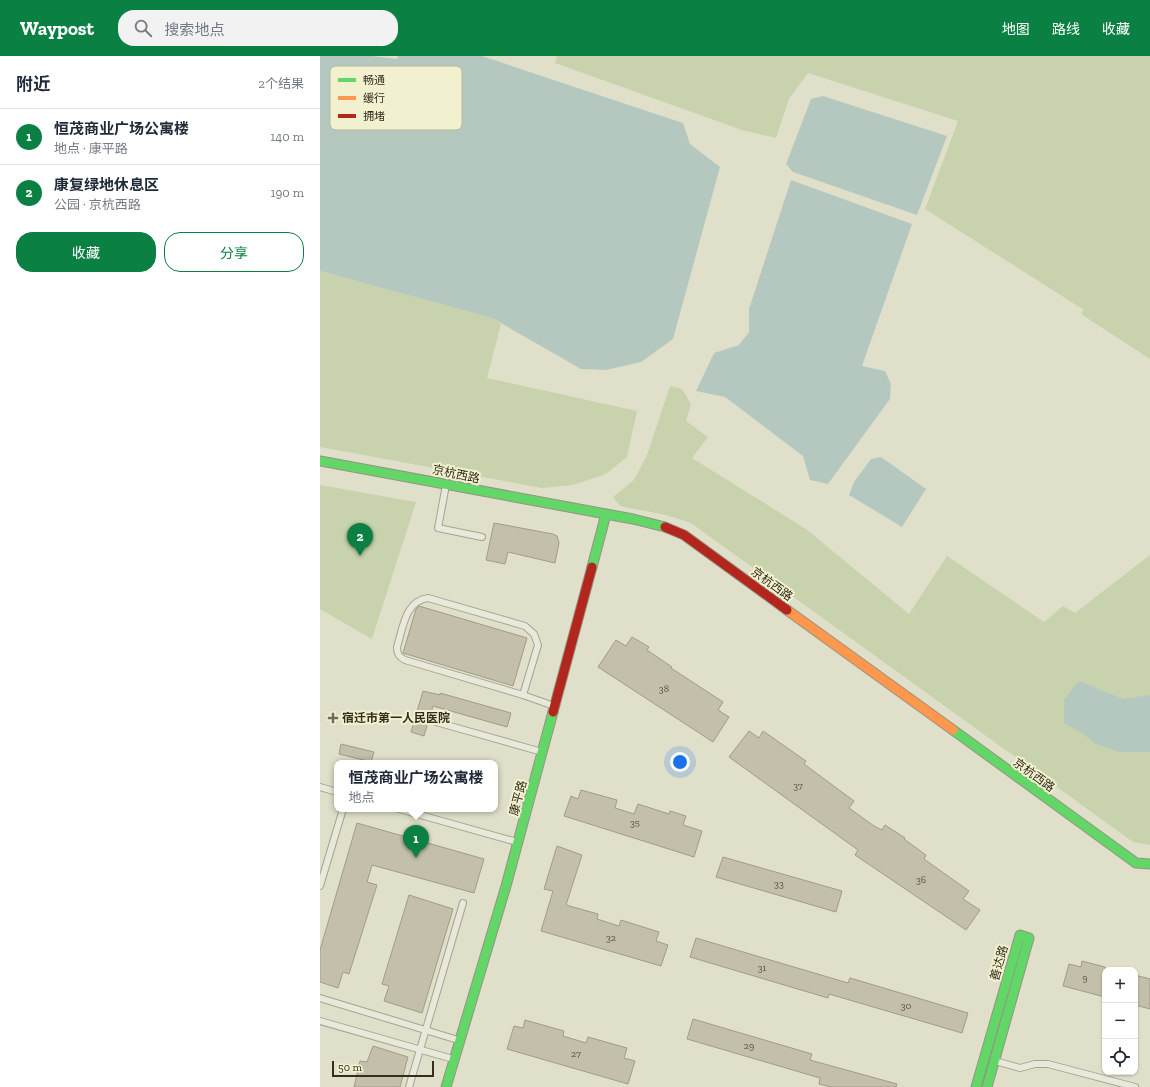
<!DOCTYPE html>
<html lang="zh">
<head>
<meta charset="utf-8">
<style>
  body { margin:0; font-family:"Zilla Slab","Noto Sans SC",serif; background:#f2f2f3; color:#1f2937 }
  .controls { position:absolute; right:12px; bottom:12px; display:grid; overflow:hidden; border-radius:8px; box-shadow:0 1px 3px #0004 }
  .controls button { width:36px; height:36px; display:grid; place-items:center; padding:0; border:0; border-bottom:1px solid #e0e1e3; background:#fff; color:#1f2937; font:20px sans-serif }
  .scale { position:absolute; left:12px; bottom:10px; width:102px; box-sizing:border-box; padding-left:4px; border:2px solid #332d1d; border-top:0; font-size:11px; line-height:14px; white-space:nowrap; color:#332d1d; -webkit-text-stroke:3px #f2f1cf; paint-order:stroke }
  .you { position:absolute; left:360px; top:706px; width:14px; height:14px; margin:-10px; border:3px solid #fff; border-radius:50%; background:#1a73e8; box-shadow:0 0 0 6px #1a73e833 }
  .badge { display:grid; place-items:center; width:26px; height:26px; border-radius:50%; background:#0b8043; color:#fff; font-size:13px; font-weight:700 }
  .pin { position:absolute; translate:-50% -33px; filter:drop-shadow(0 1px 2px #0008) }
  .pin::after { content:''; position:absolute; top:21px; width:14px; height:12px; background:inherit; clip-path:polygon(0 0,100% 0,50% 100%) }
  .popup { position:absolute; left:14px; top:704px; width:164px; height:52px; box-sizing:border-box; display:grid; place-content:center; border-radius:8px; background:#fff; filter:drop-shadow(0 1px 3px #0005); font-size:13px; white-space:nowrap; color:#747a83 }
  .popup b { font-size:15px; color:#1f2937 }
  .popup::after { content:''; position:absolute; left:50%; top:100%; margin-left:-8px; border:8px solid transparent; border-top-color:#fff }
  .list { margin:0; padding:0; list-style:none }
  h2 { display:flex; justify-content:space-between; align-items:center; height:52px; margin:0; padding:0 16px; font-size:17px }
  h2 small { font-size:13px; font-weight:400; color:#747a83 }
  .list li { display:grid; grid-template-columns:26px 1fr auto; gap:12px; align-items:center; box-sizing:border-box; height:56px; padding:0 16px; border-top:1px solid #e0e1e3 }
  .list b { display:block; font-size:15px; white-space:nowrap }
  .list p { margin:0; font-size:13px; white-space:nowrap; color:#747a83 }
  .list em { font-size:13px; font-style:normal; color:#747a83 }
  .actions { display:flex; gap:8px; padding:12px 16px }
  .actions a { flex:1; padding:9px 0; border:1px solid #0b8043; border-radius:16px; text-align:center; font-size:14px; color:#0b8043 }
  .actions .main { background:#0b8043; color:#fff }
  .icon { flex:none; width:22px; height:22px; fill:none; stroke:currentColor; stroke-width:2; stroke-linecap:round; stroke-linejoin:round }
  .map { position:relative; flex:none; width:830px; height:1031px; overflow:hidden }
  header { display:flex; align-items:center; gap:24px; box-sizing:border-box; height:56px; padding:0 20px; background:#0b8043; color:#fff }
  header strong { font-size:19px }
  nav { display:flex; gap:22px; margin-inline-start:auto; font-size:14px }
  .search { width:280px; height:36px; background:#f2f2f3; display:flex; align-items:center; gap:10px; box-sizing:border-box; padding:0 14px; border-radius:16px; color:#747a83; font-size:15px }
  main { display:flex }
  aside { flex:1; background:#fff }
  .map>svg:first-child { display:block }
  .green { fill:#c8d2ad }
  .water { fill:#b5c8c0 }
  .building { fill:#c4bfab; stroke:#a09b8a }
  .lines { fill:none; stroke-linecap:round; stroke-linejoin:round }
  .lane-casing { stroke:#a5a493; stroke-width:8 }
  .fast-casing { stroke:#959384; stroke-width:11 }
  .slow-casing { stroke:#959384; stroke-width:11 }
  .jam-casing { stroke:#959384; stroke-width:11 }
  .lane { stroke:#e8e8db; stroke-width:6 }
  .fast { stroke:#63d668; stroke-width:9 }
  .slow { stroke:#ff974d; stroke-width:9 }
  .jam { stroke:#b3261e; stroke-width:9 }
  .poi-dot { fill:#706c5a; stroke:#f2f1cf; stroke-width:1.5 }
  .labels { text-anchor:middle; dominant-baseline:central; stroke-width:4; stroke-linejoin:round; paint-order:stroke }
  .number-label { font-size:10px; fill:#575240 }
  .street-label { font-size:12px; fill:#332d1d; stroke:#f2f1cf }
  .poi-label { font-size:12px; font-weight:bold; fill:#332d1d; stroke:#f2f1cf; text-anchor:start }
  .key { fill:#f2f1cf; stroke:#b9b69a; stroke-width:1 }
  .key-label { font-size:11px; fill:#332d1d }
</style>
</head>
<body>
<header>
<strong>Waypost</strong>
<div class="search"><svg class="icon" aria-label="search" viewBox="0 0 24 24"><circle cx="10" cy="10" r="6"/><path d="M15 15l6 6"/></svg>搜索地点</div>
<nav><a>地图</a><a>路线</a><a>收藏</a></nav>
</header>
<main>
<aside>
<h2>附近<small>2个结果</small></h2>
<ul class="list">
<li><span class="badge">1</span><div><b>恒茂商业广场公寓楼</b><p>地点 · 康平路</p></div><em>140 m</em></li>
<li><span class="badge">2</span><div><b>康复绿地休息区</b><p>公园 · 京杭西路</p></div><em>190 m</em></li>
</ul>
<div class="actions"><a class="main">收藏</a><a>分享</a></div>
</aside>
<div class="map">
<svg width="830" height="1031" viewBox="0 0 830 1031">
  <rect width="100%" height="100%" fill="#e0e0ca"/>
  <g class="green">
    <path d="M 237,0 L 830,0 L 830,303 L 761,258 L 764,254 L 605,153 L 638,65 L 488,17 L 469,43 L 456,82 L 422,74 L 235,7 Z"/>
    <path d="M 0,215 L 172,262 L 181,268 L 167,322 L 317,355 L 307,401 L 286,418 L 253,429 L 222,432 L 0,391 Z"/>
    <path d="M 350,330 L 362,333 L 371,348 L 366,365 L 388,381 L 372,402 L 486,473 L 589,558 L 627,500 L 724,566 L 743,550 L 755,557 L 830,499 L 830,789 L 813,786 L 371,467 L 346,459 L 300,450 L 293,441 L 314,424 L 327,399 Z"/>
    <path d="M 0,429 L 96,446 L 52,583 L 0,553 Z"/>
  </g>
  <g class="water">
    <path d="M 0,0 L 52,0 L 77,3 L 78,0 L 162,0 L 363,67 L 370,88 L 400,111 L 353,283 L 321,306 L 286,314 L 261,313 L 172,262 L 0,215 Z"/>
    <path d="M 503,40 L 627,80 L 597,159 L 473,116 L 466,108 L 491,43 Z"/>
    <path d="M 471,124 L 592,168 L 542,310 L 565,315 L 571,328 L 570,343 L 508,428 L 490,424 L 483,400 L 405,341 L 376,335 L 394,297 L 419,289 L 429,276 L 429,253 Z"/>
    <path d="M 561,401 L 606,433 L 582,471 L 529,439 L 534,426 L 551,403 Z"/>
    <path d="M 759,625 L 803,643 L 830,639 L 830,696 L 800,696 L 776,688 L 762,677 L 744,667 L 744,643 Z"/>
  </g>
  <g class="building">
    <path d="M 174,467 L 233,478 L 237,480 L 239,487 L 235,507 L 188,496 L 185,508 L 166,504 Z"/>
    <path d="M 99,550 L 207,582 L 193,630 L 83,597 L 96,553 Z"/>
    <path d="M 312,581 L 329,591 L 327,594 L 352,611 L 351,612 L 403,646 L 398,654 L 409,661 L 393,686 L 278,611 L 296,584 L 306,590 Z"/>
    <path d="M 103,635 L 120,639 L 120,637 L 191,657 L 187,671 L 113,650 L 104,680 L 91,676 Z"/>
    <path d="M 429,675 L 439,682 L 443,675 L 486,705 L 484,708 L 534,745 L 529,752 L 554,770 L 562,774 L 565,769 L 585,782 L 584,783 L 606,799 L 604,803 L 649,835 L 643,843 L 660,854 L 646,874 L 535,799 L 538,794 L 409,701 Z"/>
    <path d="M 21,688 L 54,696 L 51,706 L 19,698 Z"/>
    <path d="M 261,734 L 297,744 L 295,752 L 314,758 L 318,748 L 349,758 L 350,755 L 366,760 L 363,769 L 382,775 L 374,801 L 244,760 L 251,740 L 258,743 Z"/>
    <path d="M 37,767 L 164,803 L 154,837 L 52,809 L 47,826 L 57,829 L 29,918 L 23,916 L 18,932 L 0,926 L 0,894 Z"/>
    <path d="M 237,790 L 262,799 L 246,849 L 278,858 L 277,863 L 299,870 L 301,864 L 339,876 L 336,885 L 348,889 L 341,910 L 221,875 L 233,835 L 224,833 Z"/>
    <path d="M 403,801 L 522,835 L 516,856 L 396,821 Z"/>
    <path d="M 89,839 L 133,853 L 102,957 L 64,945 L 69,930 L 62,928 Z"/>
    <path d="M 376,882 L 528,927 L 530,922 L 648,957 L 642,977 L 509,938 L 508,942 L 370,901 Z"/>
    <path d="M 762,905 L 785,911 L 785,941 L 743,930 L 749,908 L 761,911 Z"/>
    <path d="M 815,919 L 830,923 L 830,953 L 815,949 Z"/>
    <path d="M 373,963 L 492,998 L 490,1004 L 577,1028 L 576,1031 L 511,1031 L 499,1028 L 500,1022 L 367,983 Z"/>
    <path d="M 205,964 L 244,975 L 243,980 L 266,987 L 268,981 L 307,992 L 304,1002 L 315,1005 L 308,1028 L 187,993 L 194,970 L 203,972 Z"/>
    <path d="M 53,990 L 88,1001 L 80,1031 L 34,1031 L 40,1005 L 47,1006 Z"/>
  </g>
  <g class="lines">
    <g class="lane-casing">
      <g id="lane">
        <path d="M 126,429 L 118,472 L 162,481"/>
        <path d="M 203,639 L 85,604 C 79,601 77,598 77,591 C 83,572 85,545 108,542 L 205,570 L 214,578 L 218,589 L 203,639 L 234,650"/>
        <path d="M 116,666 L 222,696"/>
        <path d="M 0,731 L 17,736"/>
        <path d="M 79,753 L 197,786"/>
        <path d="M 0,830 L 23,753"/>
        <path d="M 0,942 L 138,984"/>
        <path d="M 0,965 L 133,1003"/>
        <path d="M 675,1005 L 700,1012 L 715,1008 L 728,1008 L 815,1031"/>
        <path d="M 89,1031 L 143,847"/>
      </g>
    </g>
    <g class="fast-casing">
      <g id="fast">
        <path d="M 0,405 L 313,463 L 345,471"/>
        <path d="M 272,511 L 286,458"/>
        <path d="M 633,674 L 816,807 L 830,808"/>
        <path d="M 126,1031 L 186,830 L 233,656"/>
        <path d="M 656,1031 L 700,879 L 709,882 L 667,1031"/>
      </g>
    </g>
    <g class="slow-casing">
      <path id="slow" d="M 467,554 L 633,674"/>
    </g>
    <g class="jam-casing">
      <g id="jam">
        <path d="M 345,471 L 364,479 L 467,554"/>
        <path d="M 233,656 L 272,511"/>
      </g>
    </g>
    <use href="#lane" class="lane"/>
    <use href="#fast" class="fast"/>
    <use href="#slow" class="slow"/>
    <use href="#jam" class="jam"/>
  </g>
  <path class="poi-dot" d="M11 656h4v4h4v4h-4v4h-4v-4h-4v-4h4z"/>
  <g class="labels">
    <g class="number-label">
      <text x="344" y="633">38</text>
      <text x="478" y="730">37</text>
      <text x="315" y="767">35</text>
      <text x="601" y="824">36</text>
      <text x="459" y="828">33</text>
      <text x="291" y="882">32</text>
      <text x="442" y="912">31</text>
      <text x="765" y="922">9</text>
      <text x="586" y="950">30</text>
      <text x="429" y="990">29</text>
      <text x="256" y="998">27</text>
    </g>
    <g class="street-label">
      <text transform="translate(136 418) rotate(12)">京杭西路</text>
      <text transform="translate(452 528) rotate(36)">京杭西路</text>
      <text transform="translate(714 719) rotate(36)">京杭西路</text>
      <text transform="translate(198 742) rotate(-75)">康平路</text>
      <text transform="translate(679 907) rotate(-74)">善达路</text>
    </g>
    <g class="poi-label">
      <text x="22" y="662">宿迁市第一人民医院</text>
    </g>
  </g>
  <rect x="10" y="10" width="132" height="64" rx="6" class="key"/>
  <rect x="18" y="22" width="18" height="4" fill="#63d668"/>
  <rect x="18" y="40" width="18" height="4" fill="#ff974d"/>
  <rect x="18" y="58" width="18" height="4" fill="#b3261e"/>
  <g class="key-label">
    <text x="43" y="28">畅通</text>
    <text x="43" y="46">缓行</text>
    <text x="43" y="64">拥堵</text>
  </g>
</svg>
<div class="controls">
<button>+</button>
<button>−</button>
<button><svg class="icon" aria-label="locate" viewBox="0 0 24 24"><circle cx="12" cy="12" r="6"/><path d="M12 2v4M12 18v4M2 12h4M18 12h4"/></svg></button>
</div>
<div class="scale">50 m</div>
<div class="you"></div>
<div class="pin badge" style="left:96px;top:802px">1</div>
<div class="popup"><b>恒茂商业广场公寓楼</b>地点</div>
<div class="pin badge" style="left:40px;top:500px">2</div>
</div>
</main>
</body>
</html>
